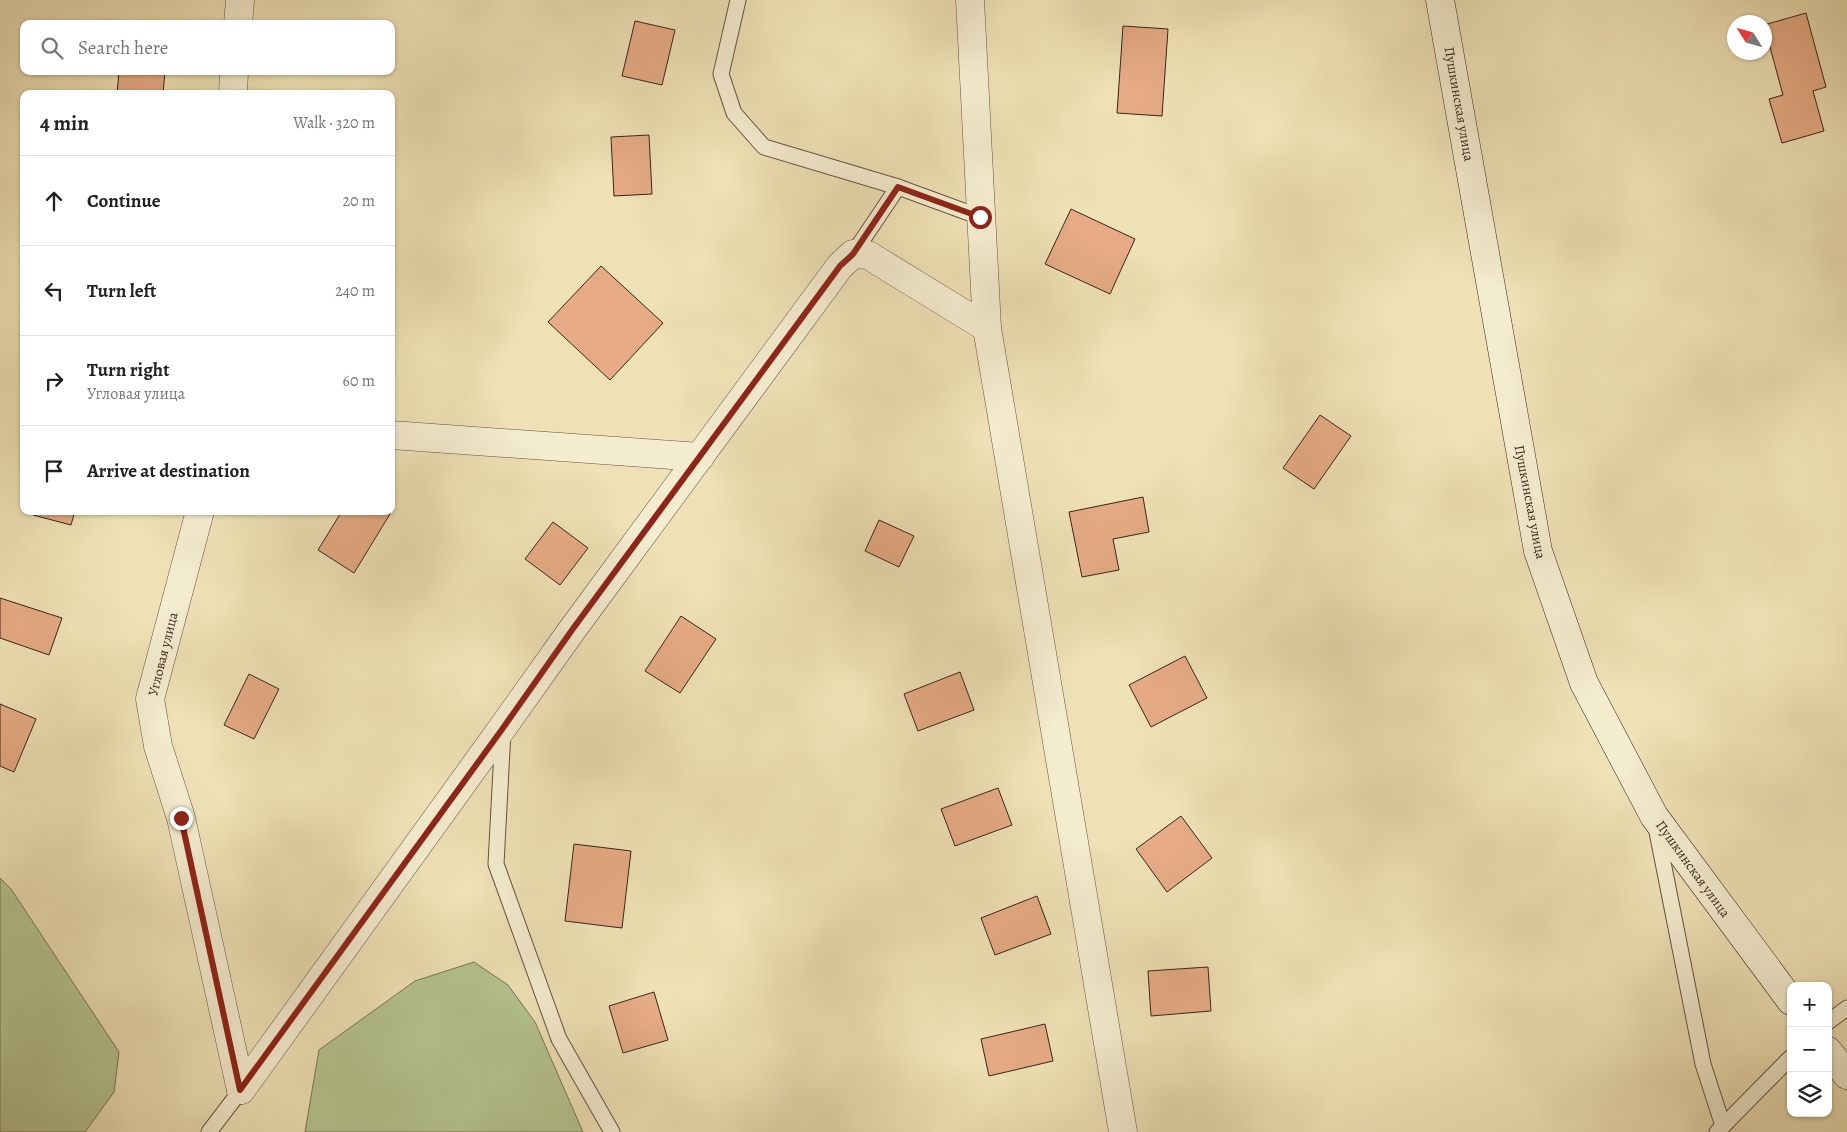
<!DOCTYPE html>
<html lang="en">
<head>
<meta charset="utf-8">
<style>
  body { margin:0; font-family:Alegreya,serif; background:#f2f2f2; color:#222 }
  .controls { position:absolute; right:15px; bottom:15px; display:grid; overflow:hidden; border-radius:10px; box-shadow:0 1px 4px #0004 }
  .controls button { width:45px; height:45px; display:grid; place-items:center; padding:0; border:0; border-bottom:1px solid #e0e0e0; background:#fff; color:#222; font:25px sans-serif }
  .compass { position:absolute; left:1727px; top:15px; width:45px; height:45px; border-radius:50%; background:#fff; box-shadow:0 1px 4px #0004; rotate:307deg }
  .stop { position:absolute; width:15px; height:15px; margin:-11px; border:4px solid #8f2418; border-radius:50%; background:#fff }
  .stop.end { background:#8f2418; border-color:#fff; box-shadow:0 1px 5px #0008 }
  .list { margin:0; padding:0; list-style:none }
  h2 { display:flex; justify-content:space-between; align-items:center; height:65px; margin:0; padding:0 20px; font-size:21px }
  h2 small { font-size:16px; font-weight:400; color:#767676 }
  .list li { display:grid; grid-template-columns:32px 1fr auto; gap:15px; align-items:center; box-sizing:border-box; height:90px; padding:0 20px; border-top:1px solid #e0e0e0 }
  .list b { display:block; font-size:19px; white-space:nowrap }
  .list p { margin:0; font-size:16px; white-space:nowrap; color:#767676 }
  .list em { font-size:16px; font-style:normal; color:#767676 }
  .icon { flex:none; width:28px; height:28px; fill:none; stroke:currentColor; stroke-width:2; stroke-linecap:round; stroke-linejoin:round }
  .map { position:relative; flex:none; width:1847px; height:1132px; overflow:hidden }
  .search { position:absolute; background:#fff; box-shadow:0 1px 4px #0004; left:20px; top:20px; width:375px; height:55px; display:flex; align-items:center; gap:12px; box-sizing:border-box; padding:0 18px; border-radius:10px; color:#767676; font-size:19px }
  .panel { position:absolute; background:#fff; box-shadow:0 1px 4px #0004; left:20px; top:90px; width:375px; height:425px; border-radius:10px }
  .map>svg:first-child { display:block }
  .green { fill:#b4c491; stroke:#757456 }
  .building { fill:#e6ab84; stroke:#36241c }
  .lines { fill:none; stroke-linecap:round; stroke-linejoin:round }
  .service-casing { stroke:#645342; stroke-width:17 }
  .minor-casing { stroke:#645342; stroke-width:29 }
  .secondary-casing { stroke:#36241c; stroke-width:29 }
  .service { stroke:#f4eccf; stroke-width:15 }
  .minor { stroke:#f4eccf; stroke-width:28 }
  .secondary { stroke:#f4eccf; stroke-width:28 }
  .route { stroke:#8f2418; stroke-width:6 }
  .labels { text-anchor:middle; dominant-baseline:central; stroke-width:4; stroke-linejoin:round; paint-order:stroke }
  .street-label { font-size:14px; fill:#36241c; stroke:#f4eccf }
</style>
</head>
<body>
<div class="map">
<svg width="1847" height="1132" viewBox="0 0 1847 1132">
  <rect width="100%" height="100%" fill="#eee1b5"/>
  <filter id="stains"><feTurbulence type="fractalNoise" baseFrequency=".004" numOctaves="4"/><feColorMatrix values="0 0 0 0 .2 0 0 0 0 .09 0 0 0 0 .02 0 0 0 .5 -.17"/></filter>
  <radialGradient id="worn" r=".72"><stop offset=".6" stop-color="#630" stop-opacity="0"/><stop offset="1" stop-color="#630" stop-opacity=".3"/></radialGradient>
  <g class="green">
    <path d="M 0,878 L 11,889 L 119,1052 L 114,1092 L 85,1132 L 0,1132 Z"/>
    <path d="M 474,962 L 508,985 L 535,1022 L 583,1132 L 305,1132 L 319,1050 L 415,981 Z"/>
  </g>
  <g class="building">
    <path d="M 1806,13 L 1826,87 L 1813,91 L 1824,131 L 1782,143 L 1769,99 L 1783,95 L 1764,25 Z"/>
    <path d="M 635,21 L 675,30 L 662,85 L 622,76 Z"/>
    <path d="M 1123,26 L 1168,29 L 1162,116 L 1117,113 Z"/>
    <path d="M 119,71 L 165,71 L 163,94 L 117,94 Z"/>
    <path d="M 649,135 L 652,194 L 614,196 L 611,137 Z"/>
    <path d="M 1071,209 L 1135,239 L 1110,294 L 1045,264 Z"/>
    <path d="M 601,266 L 663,323 L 610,380 L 548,322 Z"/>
    <path d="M 1320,415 L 1351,436 L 1314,489 L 1283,468 Z"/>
    <path d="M 1143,497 L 1149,532 L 1113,539 L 1119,570 L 1082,577 L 1069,512 Z"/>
    <path d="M 34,511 L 75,511 L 71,525 L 33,515 Z"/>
    <path d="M 342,511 L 385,511 L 390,514 L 354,573 L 318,550 Z"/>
    <path d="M 879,520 L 914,536 L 899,567 L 865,551 Z"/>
    <path d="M 553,522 L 588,548 L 560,585 L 525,559 Z"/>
    <path d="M 0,598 L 62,618 L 49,655 L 0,638 Z"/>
    <path d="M 681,616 L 716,639 L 680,693 L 645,671 Z"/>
    <path d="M 1185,656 L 1207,698 L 1151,727 L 1129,685 Z"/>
    <path d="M 960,672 L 974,710 L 918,731 L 904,694 Z"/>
    <path d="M 249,674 L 279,689 L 254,739 L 224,725 Z"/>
    <path d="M 0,704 L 36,719 L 14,772 L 0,766 Z"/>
    <path d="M 998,788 L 1012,825 L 955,846 L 941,809 Z"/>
    <path d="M 1181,816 L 1212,858 L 1167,892 L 1136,849 Z"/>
    <path d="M 574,844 L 631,851 L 622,928 L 565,921 Z"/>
    <path d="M 1037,896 L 1051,934 L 995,955 L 981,918 Z"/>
    <path d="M 1208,967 L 1211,1011 L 1151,1016 L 1148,971 Z"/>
    <path d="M 654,992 L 668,1040 L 623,1053 L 609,1006 Z"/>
    <path d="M 1045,1024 L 1053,1061 L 989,1076 L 981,1039 Z"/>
  </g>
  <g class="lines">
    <g class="service-casing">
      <g id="service">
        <path d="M 738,0 L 721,74 L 734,113 L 764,147 L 898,187 L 980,217"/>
        <path d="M 853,254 L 898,187"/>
        <path d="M 503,731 L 496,864 L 559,1039 L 612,1132"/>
        <path d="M 1656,827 L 1703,1064 L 1723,1126 L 1717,1132"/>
        <path d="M 1828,1022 L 1847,1008"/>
        <path d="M 1723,1126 L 1791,1057"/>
        <path d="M 209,1132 L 241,1090"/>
      </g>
    </g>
    <g class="minor-casing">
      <g id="minor">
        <path d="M 970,0 L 987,328 L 1123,1132"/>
        <path d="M 238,24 L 240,0"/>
        <path d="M 233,94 L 234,71"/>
        <path d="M 391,435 L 700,457"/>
        <path d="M 200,511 L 150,699 L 158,746 L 181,818 L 241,1090"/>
        <path d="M 241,1090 L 503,727 L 572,630 L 840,266 L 853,254 L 868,255 L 987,328"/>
      </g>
    </g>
    <g class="secondary-casing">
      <g id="secondary">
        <path d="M 1440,0 L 1538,551 L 1584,683 L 1654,816 L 1791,1001"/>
        <path d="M 1828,1051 L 1847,1075"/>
      </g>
    </g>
    <use href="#service" class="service"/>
    <use href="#minor" class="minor"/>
    <use href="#secondary" class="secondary"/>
  </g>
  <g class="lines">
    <path class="route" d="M 181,818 L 240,1090 L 503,728 L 572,630 L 840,266 L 853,254 L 898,187 L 980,217"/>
  </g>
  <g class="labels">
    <g class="street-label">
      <text transform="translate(1459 104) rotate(80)">Пушкинская улица</text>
      <text transform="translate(1530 502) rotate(79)">Пушкинская улица</text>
      <text transform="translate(163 654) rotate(-76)">Угловая улица</text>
      <text transform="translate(1693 869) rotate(54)">Пушкинская улица</text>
    </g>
  </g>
  <rect width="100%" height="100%" filter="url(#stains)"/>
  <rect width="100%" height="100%" fill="url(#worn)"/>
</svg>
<div class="controls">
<button>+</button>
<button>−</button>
<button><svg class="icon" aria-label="layers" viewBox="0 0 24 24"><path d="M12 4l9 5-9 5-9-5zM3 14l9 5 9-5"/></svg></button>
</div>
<svg class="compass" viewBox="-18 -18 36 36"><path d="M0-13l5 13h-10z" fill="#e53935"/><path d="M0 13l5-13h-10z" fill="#767676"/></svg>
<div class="stop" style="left:980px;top:217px"></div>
<div class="stop end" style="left:181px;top:818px"></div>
<div class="search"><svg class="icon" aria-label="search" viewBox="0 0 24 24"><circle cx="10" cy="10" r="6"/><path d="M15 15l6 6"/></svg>Search here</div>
<section class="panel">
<h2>4 min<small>Walk · 320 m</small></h2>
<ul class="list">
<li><svg class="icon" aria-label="ahead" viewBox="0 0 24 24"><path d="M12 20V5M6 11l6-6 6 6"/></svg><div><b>Continue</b></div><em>20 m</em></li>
<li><svg class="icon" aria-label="left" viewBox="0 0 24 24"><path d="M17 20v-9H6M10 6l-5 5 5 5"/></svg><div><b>Turn left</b></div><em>240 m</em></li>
<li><svg class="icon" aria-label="right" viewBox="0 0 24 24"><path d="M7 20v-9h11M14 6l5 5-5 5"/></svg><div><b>Turn right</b><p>Угловая улица</p></div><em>60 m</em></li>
<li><svg class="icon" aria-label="arrive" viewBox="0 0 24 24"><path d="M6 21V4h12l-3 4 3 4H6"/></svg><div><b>Arrive at destination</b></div></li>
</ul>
</section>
</div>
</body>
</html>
